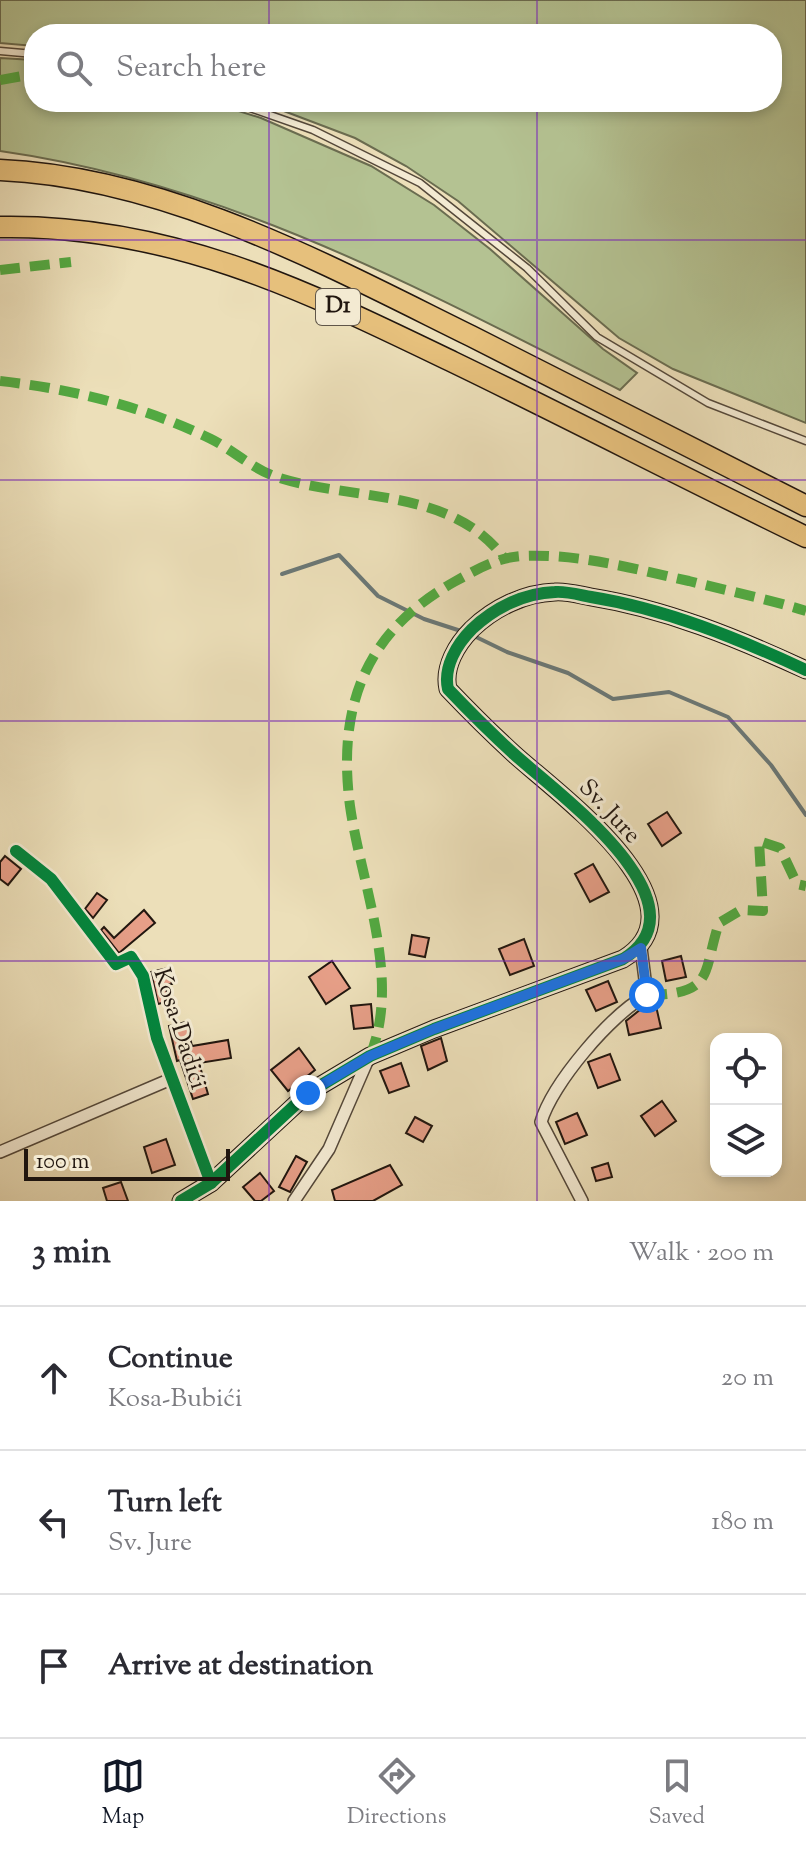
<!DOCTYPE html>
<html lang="en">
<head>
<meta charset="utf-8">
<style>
  body { margin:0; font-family:"Sorts Mill Goudy",serif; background:#f7f7f7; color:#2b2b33 }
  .controls { position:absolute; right:24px; bottom:24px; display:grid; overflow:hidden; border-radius:16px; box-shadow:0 4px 12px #0003 }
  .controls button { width:72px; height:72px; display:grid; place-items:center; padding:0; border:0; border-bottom:2px solid #e1e1e2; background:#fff; color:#2b2b33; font:40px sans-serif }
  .scale { position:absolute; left:24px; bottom:20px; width:206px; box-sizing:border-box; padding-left:8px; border:4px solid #21160f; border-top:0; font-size:22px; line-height:28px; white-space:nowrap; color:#21160f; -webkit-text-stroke:6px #f3ead2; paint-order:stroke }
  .stop { position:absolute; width:24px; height:24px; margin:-18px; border:6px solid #1a73e8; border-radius:50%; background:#fff }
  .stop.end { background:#1a73e8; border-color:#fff; box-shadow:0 2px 8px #0008 }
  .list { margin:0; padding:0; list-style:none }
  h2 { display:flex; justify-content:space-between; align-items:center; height:104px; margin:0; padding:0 32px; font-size:34px }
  h2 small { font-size:26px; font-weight:400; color:#7c7c81 }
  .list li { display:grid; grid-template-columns:52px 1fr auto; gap:24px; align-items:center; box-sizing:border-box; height:144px; padding:0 32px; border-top:2px solid #e1e1e2 }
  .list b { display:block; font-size:30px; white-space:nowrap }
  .list p { margin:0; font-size:26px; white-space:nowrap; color:#7c7c81 }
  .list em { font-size:26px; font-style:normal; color:#7c7c81 }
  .icon { flex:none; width:44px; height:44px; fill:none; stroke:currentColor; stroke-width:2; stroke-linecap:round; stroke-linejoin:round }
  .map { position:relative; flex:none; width:806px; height:1201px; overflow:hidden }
  .search { position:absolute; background:#fff; box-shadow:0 4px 12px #0003; left:24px; right:24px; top:24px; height:88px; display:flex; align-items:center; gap:20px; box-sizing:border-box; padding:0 28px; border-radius:32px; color:#7c7c81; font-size:30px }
  .sheet { height:536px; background:#fff }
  nav { display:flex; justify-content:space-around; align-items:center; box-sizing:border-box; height:112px; border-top:2px solid #e1e1e2; background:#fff; font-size:22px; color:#7c7c81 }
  nav a { display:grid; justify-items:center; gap:4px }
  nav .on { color:#111827 }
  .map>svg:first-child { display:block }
  .green { fill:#b4c292; stroke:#6a6c50; stroke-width:2 }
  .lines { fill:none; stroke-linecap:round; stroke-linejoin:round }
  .stream { stroke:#6b7876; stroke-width:4 }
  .building { fill:#e79f88; stroke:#21160f; stroke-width:2 }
  .lane-casing { stroke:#54483a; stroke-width:9 }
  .street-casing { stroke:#54483a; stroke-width:14 }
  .secondary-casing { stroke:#21160f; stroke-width:19 }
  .highway-casing { stroke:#21160f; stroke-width:23 }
  .lane { stroke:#f3ead2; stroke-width:6 }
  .street { stroke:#f3ead2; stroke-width:11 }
  .secondary { stroke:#f3ead2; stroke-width:16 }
  .highway { stroke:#e6c07c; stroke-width:20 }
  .quiet { stroke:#52a941; stroke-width:10; stroke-dasharray:20 10; stroke-linecap:butt }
  .cycleway-casing { stroke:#f3ead2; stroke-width:17 }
  .cycleway { stroke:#00873e; stroke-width:12 }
  .route { stroke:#1a73e8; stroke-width:10 }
  .grid { fill:none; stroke:#7b2cbf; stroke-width:2; stroke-opacity:0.55 }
  .labels { text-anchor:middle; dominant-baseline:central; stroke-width:6; stroke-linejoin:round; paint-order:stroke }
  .shield { fill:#f3ead2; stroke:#60564a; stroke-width:2 }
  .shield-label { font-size:22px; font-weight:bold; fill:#21160f }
  .street-label { font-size:24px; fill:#21160f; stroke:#f3ead2 }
</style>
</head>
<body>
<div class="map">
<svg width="806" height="1201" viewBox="0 0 806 1201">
  <rect width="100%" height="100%" fill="#ecdfb9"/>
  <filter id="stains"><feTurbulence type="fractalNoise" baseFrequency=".0025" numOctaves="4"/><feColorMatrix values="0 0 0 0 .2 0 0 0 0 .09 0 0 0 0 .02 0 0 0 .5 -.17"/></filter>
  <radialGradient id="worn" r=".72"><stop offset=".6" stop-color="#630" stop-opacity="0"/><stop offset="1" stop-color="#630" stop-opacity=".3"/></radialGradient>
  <g class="green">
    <path d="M 0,0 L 806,0 L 806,423 L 673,369 L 619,338 L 458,201 L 406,166 L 355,138 L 260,102 L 772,102 L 772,34 L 34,34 L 34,46 L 0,43 Z"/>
    <path d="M 0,58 L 34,60 L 34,102 L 210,102 L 261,118 L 371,166 L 434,205 L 490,249 L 603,349 L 637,373 L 620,390 C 419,288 226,183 0,151 Z"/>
  </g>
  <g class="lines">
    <g class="stream">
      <path d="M 282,574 L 339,555 L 378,596 L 424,619 L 464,632"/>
      <path d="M 472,635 L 507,652 L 568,673 L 613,699 L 669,692 L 728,717 L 771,765 L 806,815"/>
    </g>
  </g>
  <g class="building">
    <path d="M 667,812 L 681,833 L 662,846 L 648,824 Z"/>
    <path d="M 5,856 L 21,869 L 8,885 L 0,879 L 0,862 Z"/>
    <path d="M 593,864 L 609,892 L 590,902 L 575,874 Z"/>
    <path d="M 97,893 L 107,900 L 93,918 L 85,909 Z"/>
    <path d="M 144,910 L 155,923 L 119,953 L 101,930 L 104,927 L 114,938 Z"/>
    <path d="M 412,935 L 429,938 L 425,957 L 409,954 Z"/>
    <path d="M 524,939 L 534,966 L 510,975 L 499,949 Z"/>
    <path d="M 681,956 L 686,977 L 666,981 L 662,961 Z"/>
    <path d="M 332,961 L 350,988 L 326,1004 L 309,977 Z"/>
    <path d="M 168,968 L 172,984 L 165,985 L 169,1001 L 158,1004 L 151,972 Z"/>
    <path d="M 608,981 L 617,1002 L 596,1011 L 586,990 Z"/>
    <path d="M 371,1004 L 373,1027 L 354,1029 L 351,1006 Z"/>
    <path d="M 656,1006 L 661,1028 L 629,1035 L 626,1021 L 641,1009 Z"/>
    <path d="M 186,1022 L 192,1046 L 228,1040 L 231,1058 L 199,1063 L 208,1094 L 193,1099 L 180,1060 L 177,1061 L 169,1026 Z"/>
    <path d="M 441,1038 L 447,1061 L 428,1070 L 421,1046 Z"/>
    <path d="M 299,1048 L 315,1070 L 288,1091 L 271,1070 Z"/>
    <path d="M 610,1054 L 620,1080 L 598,1088 L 588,1062 Z"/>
    <path d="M 401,1063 L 409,1086 L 389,1093 L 380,1071 Z"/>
    <path d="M 662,1101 L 676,1121 L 655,1136 L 641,1116 Z"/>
    <path d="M 577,1113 L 587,1135 L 565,1144 L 556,1122 Z"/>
    <path d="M 415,1117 L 432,1126 L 423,1142 L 406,1133 Z"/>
    <path d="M 166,1139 L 175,1165 L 152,1173 L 144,1147 Z"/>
    <path d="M 296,1156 L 307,1162 L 290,1192 L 279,1187 Z"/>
    <path d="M 608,1163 L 612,1177 L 596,1181 L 592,1168 Z"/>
    <path d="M 390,1165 L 402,1185 L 373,1201 L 335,1201 L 332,1190 Z"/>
    <path d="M 260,1173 L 274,1191 L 261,1201 L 255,1201 L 243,1187 Z"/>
    <path d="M 121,1182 L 128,1201 L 107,1201 L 103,1188 Z"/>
  </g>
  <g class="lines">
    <g class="lane-casing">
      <g id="lane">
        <path d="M 0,51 L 34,54"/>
        <path d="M 233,102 L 313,130 L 420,183 L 527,268 L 597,337 L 708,403 L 806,441"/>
      </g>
    </g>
    <g class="street-casing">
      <g id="street">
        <path d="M 16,851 L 51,879 L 116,964 L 131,957 L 143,976 L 157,1038 L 211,1183"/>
        <path d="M 0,1152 L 171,1079"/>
        <path d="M 294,1201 L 329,1149 L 369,1057"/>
        <path d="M 582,1201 L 541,1122 C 552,1084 611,1014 647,995 L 641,948"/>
      </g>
    </g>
    <g class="secondary-casing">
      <path id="secondary" d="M 181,1201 L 211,1183 L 308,1093 L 370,1056 L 434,1029 L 623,959 C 713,904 553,790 514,754 C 491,733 469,711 448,689 C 443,667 457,644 472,629 C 494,608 524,593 555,592 C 566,591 580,595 591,597 C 666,609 737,638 806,670"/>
    </g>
    <g class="highway-casing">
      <g id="highway">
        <path d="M 0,170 C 166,177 325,264 471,336 C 583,393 694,449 806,506"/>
        <path d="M 0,227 C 170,224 304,290 453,362 C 571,419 688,480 806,537"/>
      </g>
    </g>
    <use href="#lane" class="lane"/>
    <use href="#street" class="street"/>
    <use href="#secondary" class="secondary"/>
    <use href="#highway" class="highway"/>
    <g class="quiet">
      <path d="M 0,80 L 34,74"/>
      <path d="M 0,270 L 71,262"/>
      <path d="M 0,381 C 73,389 145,407 211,439 C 233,450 255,471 280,478 C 354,501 452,488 504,558"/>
      <path d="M 647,995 C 715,994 702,975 719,923 L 741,910 L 763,911 L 759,841 L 780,848 L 797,884 L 806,886"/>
      <path d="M 370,1056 C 402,979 361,884 350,806 C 337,707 365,632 454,582 C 476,570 496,558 521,556 C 577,553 635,569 689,581 C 728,591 768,599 806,611"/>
    </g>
    <g class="cycleway-casing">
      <g id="cycleway">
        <path d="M 16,851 L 51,879 L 116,964 L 131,957 L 143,976 L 157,1038 L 211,1183"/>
        <path d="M 181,1201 L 211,1183 L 308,1093 L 370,1056 L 434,1029 L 623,959 C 713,904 553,790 514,754 C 491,733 469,711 448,689 C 443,667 457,644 472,629 C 494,608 524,593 555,592 C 566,591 580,595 591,597 C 666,609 737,638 806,670"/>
      </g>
    </g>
    <use href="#cycleway" class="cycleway"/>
  </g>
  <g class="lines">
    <path class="route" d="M 308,1093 L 370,1056 L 434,1029 L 623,959 L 641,948 L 647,995"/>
  </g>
  <path class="grid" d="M 269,0 L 269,34M 537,0 L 537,34M 269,102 L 269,1201M 537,102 L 537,1201M 0,240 L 806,240M 0,480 L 806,480M 0,721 L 806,721M 0,961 L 806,961"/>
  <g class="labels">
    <rect class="shield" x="316" y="289" width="44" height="36" rx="6"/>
    <g class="shield-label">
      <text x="338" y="307">D1</text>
    </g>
    <g class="street-label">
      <text transform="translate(609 812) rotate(47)">Sv. Jure</text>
      <text transform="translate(179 1029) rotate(72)">Kosa-Dadići</text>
    </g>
  </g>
  <rect width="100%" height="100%" filter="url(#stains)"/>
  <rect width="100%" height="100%" fill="url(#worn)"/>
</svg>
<div class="controls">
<button><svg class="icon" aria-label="locate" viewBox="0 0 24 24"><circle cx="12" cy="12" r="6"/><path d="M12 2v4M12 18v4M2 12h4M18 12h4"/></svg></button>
<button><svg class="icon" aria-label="layers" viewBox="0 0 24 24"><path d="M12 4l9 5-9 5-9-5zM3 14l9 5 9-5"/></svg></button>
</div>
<div class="scale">100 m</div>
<div class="stop" style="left:647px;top:995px"></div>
<div class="stop end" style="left:308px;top:1093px"></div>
<div class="search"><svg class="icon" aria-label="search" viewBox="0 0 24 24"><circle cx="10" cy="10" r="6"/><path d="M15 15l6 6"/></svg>Search here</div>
</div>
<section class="sheet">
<h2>3 min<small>Walk · 200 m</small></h2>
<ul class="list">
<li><svg class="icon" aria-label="ahead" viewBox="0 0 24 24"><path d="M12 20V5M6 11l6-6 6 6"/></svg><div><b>Continue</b><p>Kosa-Bubići</p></div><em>20 m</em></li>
<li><svg class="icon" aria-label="left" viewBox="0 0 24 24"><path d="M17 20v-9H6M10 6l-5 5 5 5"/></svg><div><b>Turn left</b><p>Sv. Jure</p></div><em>180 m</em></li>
<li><svg class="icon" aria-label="arrive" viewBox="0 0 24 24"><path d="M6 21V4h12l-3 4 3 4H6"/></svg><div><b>Arrive at destination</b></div></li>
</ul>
</section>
<nav>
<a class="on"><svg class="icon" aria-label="map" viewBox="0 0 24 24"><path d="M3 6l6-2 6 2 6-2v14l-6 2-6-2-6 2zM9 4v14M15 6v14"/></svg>Map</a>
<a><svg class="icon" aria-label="directions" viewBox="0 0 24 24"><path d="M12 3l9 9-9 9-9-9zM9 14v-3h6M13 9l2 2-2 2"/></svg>Directions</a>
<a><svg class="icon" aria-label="saved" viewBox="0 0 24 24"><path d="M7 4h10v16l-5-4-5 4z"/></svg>Saved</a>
</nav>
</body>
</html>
